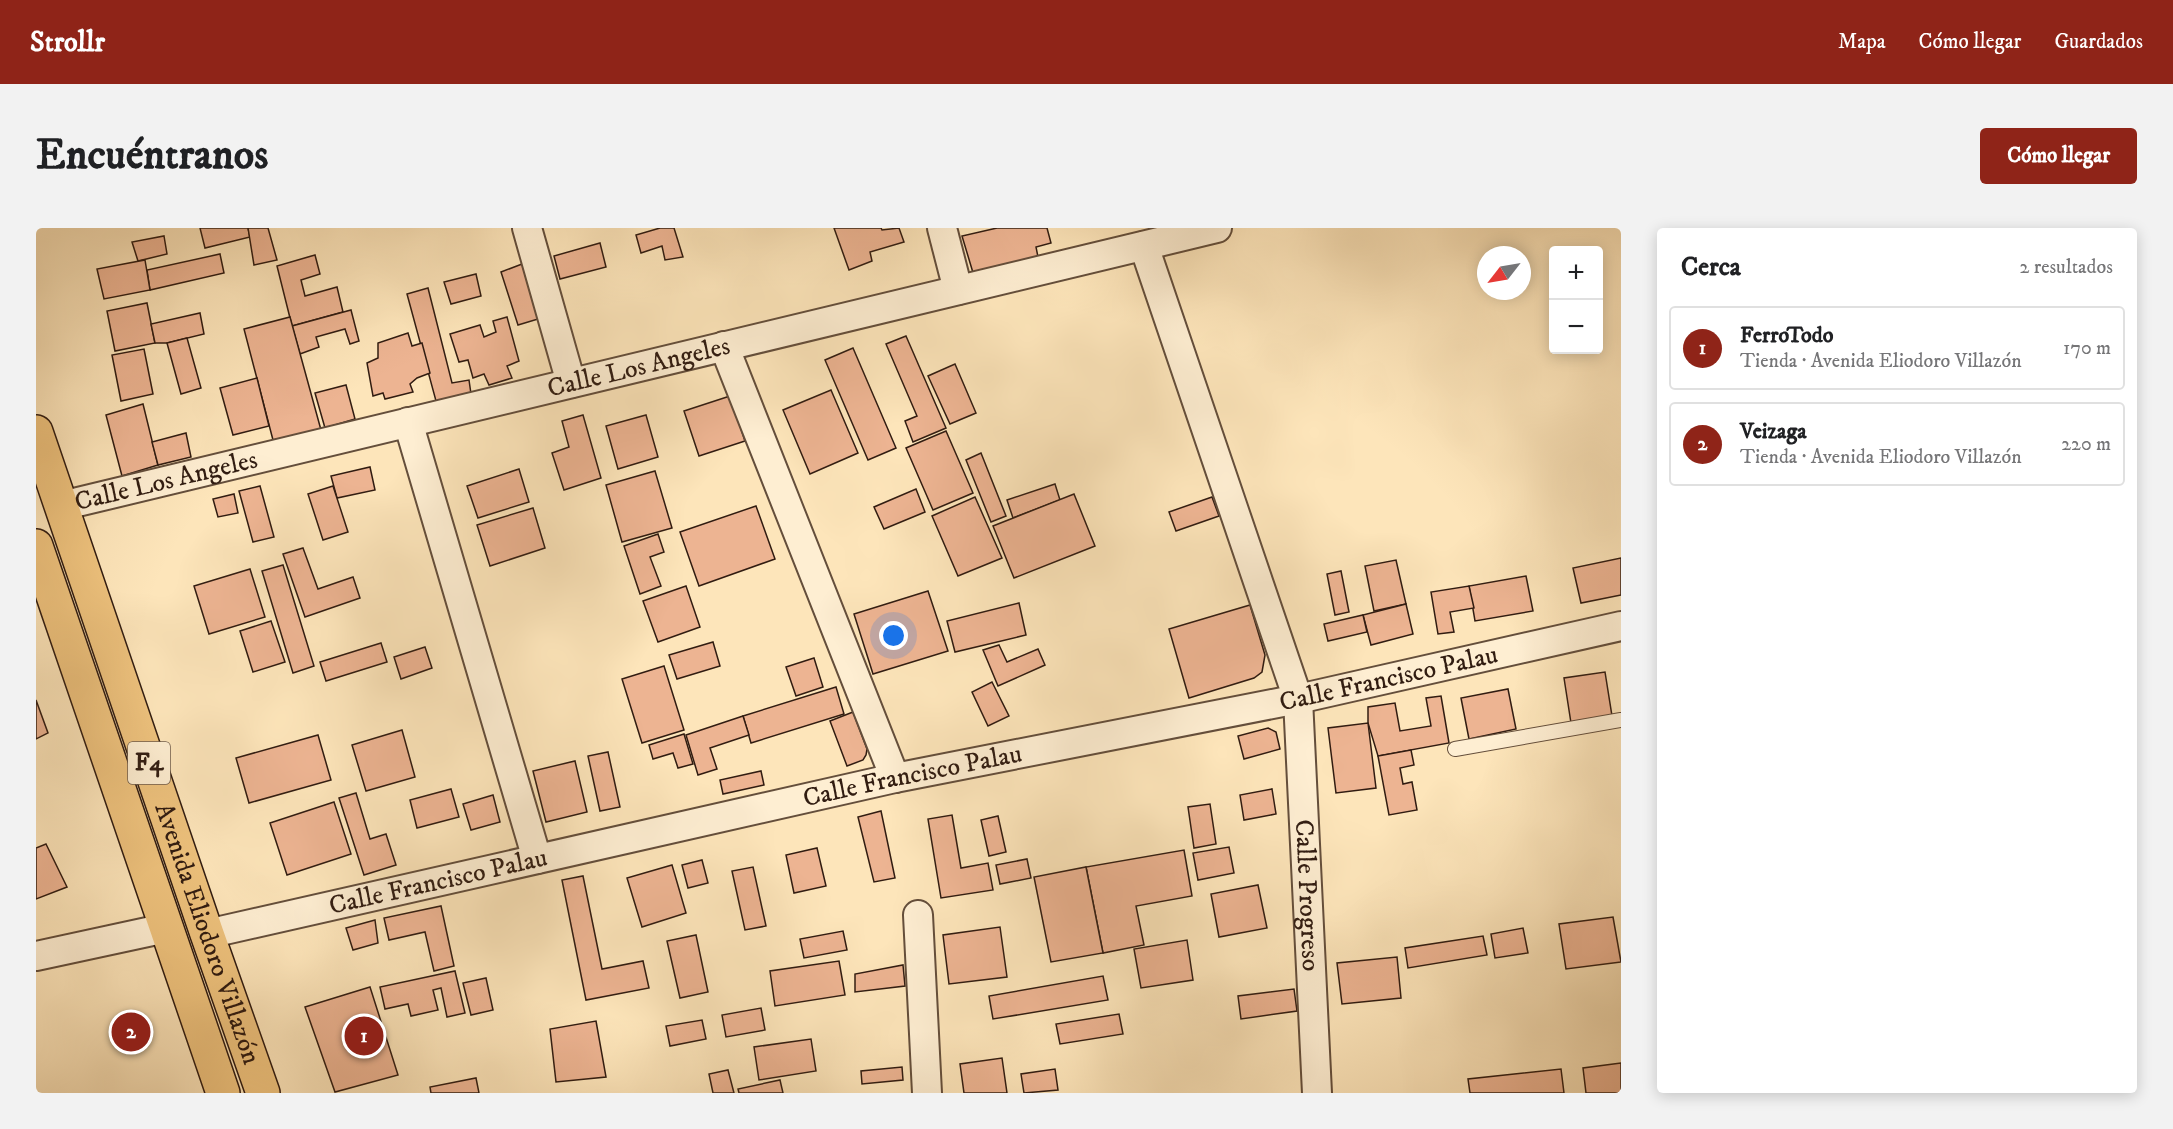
<!DOCTYPE html>
<html lang="es">
<head>
<meta charset="utf-8">
<style>
  body { margin:0; font-family:"IM FELL DW Pica",serif; background:#f2f2f2; color:#202124 }
  .controls { position:absolute; right:18px; top:18px; display:grid; overflow:hidden; border-radius:6px; box-shadow:0 3px 15px #0003 }
  .controls button { width:54px; height:54px; display:grid; place-items:center; padding:0; border:0; border-bottom:2px solid #e0e0e0; background:#fff; color:#202124; font:30px sans-serif }
  .compass { position:absolute; left:1441px; top:18px; width:54px; height:54px; border-radius:50%; background:#fff; box-shadow:0 3px 15px #0003; rotate:239deg }
  .you { position:absolute; left:858px; top:408px; width:21px; height:21px; margin:-15px; border:4px solid #fff; border-radius:50%; background:#1a73e8; box-shadow:0 0 0 9px #1a73e833 }
  .badge { display:grid; place-items:center; width:39px; height:39px; border-radius:50%; background:#8f2418; color:#fff; font-size:20px; font-weight:700 }
  .pin { position:absolute; translate:-50% -50%; border:3px solid #fff; box-shadow:0 2px 6px #0006 }
  .list { margin:0; padding:0; list-style:none }
  h2 { display:flex; justify-content:space-between; align-items:center; height:78px; margin:0; padding:0 24px; font-size:26px }
  h2 small { font-size:20px; font-weight:400; color:#757577 }
  .list li { display:grid; grid-template-columns:39px 1fr auto; gap:18px; align-items:center; box-sizing:border-box; height:84px; margin:0 12px 12px; padding:0 12px; border:2px solid #e0e0e0; border-radius:6px }
  .list b { display:block; font-size:22px; white-space:nowrap }
  .list p { margin:0; font-size:20px; white-space:nowrap; color:#757577 }
  .list em { font-size:20px; font-style:normal; color:#757577 }
  .map { position:relative; flex:none; width:1585px; height:865px; overflow:hidden; border-radius:6px }
  header { display:flex; align-items:center; gap:36px; box-sizing:border-box; height:84px; padding:0 30px; background:#8f2418; color:#fff }
  header strong { font-size:28px }
  nav { display:flex; gap:33px; margin-inline-start:auto; font-size:21px }
  .intro { display:flex; align-items:center; justify-content:space-between; box-sizing:border-box; height:144px; padding:0 36px }
  h1 { margin:0; font-size:42px }
  .button { padding:15px 27px; border-radius:6px; background:#8f2418; color:#fff; font-size:21px; font-weight:700 }
  main { display:flex; gap:36px; padding:0 36px }
  aside { flex:1; background:#fff; border-radius:6px; box-shadow:0 3px 15px #0003 }
  .map>svg:first-child { display:block }
  .building { fill:#edb492; stroke:#311c11; stroke-width:1.5 }
  .lines { fill:none; stroke-linecap:round; stroke-linejoin:round }
  .lane-casing { stroke:#644e3b; stroke-width:16 }
  .street-casing { stroke:#644e3b; stroke-width:32 }
  .highway-casing { stroke:#311c11; stroke-width:36 }
  .lane { stroke:#feeed2; stroke-width:14 }
  .street { stroke:#feeed2; stroke-width:28 }
  .highway { stroke:#eec27d; stroke-width:33 }
  .labels { text-anchor:middle; dominant-baseline:central; stroke-width:5; stroke-linejoin:round; paint-order:stroke }
  .shield { fill:#feeed2; stroke:#6e5b4b; stroke-width:1.5 }
  .shield-label { font-size:24px; font-weight:bold; fill:#311c11 }
  .street-label { font-size:26px; fill:#311c11; stroke:#feeed2 }
</style>
</head>
<body>
<header>
<strong>Strollr</strong>
<nav><a>Mapa</a><a>Cómo llegar</a><a>Guardados</a></nav>
</header>
<div class="intro"><h1>Encuéntranos</h1><a class="button">Cómo llegar</a></div>
<main>
<div class="map">
<svg width="1585" height="865" viewBox="0 0 1585 865">
  <rect width="100%" height="100%" fill="#fde5ba"/>
  <filter id="stains"><feTurbulence type="fractalNoise" baseFrequency=".00333" numOctaves="4"/><feColorMatrix values="0 0 0 0 .2 0 0 0 0 .09 0 0 0 0 .02 0 0 0 .5 -.17"/></filter>
  <radialGradient id="worn" r=".72"><stop offset=".6" stop-color="#630" stop-opacity="0"/><stop offset="1" stop-color="#630" stop-opacity=".3"/></radialGradient>
  <g class="building">
    <path d="M 164,0 L 212,0 L 214,9 L 169,20 Z"/>
    <path d="M 212,0 L 232,0 L 241,32 L 218,37 Z"/>
    <path d="M 624,0 L 638,0 L 647,29 L 629,32 L 626,18 L 605,25 L 600,7 Z"/>
    <path d="M 798,0 L 845,0 L 846,2 L 863,0 L 868,14 L 834,24 L 836,33 L 813,42 Z"/>
    <path d="M 961,0 L 1011,0 L 1015,15 L 1000,19 L 1003,34 L 938,48 L 926,8 Z"/>
    <path d="M 128,8 L 131,26 L 102,33 L 96,14 Z"/>
    <path d="M 564,15 L 570,39 L 524,51 L 518,28 Z"/>
    <path d="M 184,26 L 188,45 L 114,62 L 111,42 Z"/>
    <path d="M 279,27 L 284,46 L 265,52 L 269,68 L 301,59 L 307,84 L 256,98 L 241,38 Z"/>
    <path d="M 109,32 L 114,62 L 68,71 L 61,41 Z"/>
    <path d="M 486,36 L 502,91 L 482,97 L 465,44 Z"/>
    <path d="M 440,46 L 445,68 L 415,76 L 408,54 Z"/>
    <path d="M 392,60 L 416,155 L 433,152 L 435,166 L 400,173 L 371,66 Z"/>
    <path d="M 111,75 L 119,115 L 79,123 L 71,83 Z"/>
    <path d="M 315,82 L 323,113 L 314,116 L 309,101 L 280,109 L 283,119 L 264,126 L 256,98 Z"/>
    <path d="M 164,85 L 168,106 L 131,115 L 119,115 L 115,96 Z"/>
    <path d="M 254,89 L 285,202 L 237,212 L 208,101 Z"/>
    <path d="M 471,89 L 483,133 L 471,138 L 476,150 L 453,157 L 448,146 L 437,150 L 432,132 L 423,134 L 414,106 L 444,97 L 448,109 L 460,104 L 457,93 Z"/>
    <path d="M 372,105 L 376,118 L 386,115 L 394,145 L 381,150 L 374,156 L 377,164 L 349,171 L 347,165 L 337,168 L 331,135 L 342,130 L 342,115 Z"/>
    <path d="M 870,108 L 910,200 L 877,214 L 869,193 L 881,188 L 850,116 Z"/>
    <path d="M 151,110 L 165,160 L 145,166 L 131,115 Z"/>
    <path d="M 817,120 L 860,220 L 832,232 L 789,132 Z"/>
    <path d="M 108,121 L 117,166 L 85,173 L 76,127 Z"/>
    <path d="M 919,136 L 940,185 L 914,196 L 892,148 Z"/>
    <path d="M 221,150 L 233,198 L 197,207 L 184,160 Z"/>
    <path d="M 310,157 L 319,191 L 289,200 L 279,165 Z"/>
    <path d="M 795,162 L 822,225 L 774,246 L 747,182 Z"/>
    <path d="M 694,168 L 709,213 L 663,228 L 648,183 Z"/>
    <path d="M 107,176 L 122,237 L 86,248 L 70,187 Z"/>
    <path d="M 547,187 L 565,250 L 528,262 L 516,225 L 533,219 L 526,193 Z"/>
    <path d="M 610,187 L 622,229 L 582,241 L 570,198 Z"/>
    <path d="M 910,203 L 937,265 L 897,282 L 870,220 Z"/>
    <path d="M 150,205 L 155,229 L 122,237 L 116,214 Z"/>
    <path d="M 945,225 L 970,288 L 955,294 L 930,232 Z"/>
    <path d="M 334,239 L 339,262 L 301,270 L 295,248 Z"/>
    <path d="M 483,241 L 493,274 L 442,290 L 431,258 Z"/>
    <path d="M 619,243 L 636,300 L 586,314 L 570,257 Z"/>
    <path d="M 1019,256 L 1024,272 L 977,290 L 971,272 Z"/>
    <path d="M 224,258 L 238,309 L 217,314 L 203,263 Z"/>
    <path d="M 297,258 L 312,304 L 287,312 L 272,266 Z"/>
    <path d="M 880,261 L 889,284 L 848,301 L 838,279 Z"/>
    <path d="M 198,266 L 202,285 L 182,289 L 177,271 Z"/>
    <path d="M 1038,266 L 1059,318 L 978,350 L 957,298 Z"/>
    <path d="M 939,269 L 966,330 L 922,348 L 896,288 Z"/>
    <path d="M 1176,269 L 1183,288 L 1140,303 L 1133,284 Z"/>
    <path d="M 720,278 L 739,331 L 663,358 L 644,304 Z"/>
    <path d="M 497,280 L 509,320 L 454,338 L 441,297 Z"/>
    <path d="M 622,306 L 628,324 L 614,329 L 625,358 L 604,366 L 588,318 Z"/>
    <path d="M 267,320 L 282,361 L 317,349 L 324,370 L 269,389 L 247,326 Z"/>
    <path d="M 1585,330 L 1585,367 L 1545,375 L 1537,340 Z"/>
    <path d="M 1360,332 L 1370,376 L 1338,383 L 1329,338 Z"/>
    <path d="M 247,337 L 278,438 L 257,445 L 226,343 Z"/>
    <path d="M 214,341 L 229,389 L 173,406 L 158,358 Z"/>
    <path d="M 1305,343 L 1313,384 L 1299,387 L 1291,346 Z"/>
    <path d="M 1490,348 L 1497,383 L 1439,393 L 1433,358 Z"/>
    <path d="M 650,358 L 664,399 L 622,414 L 607,373 Z"/>
    <path d="M 1433,358 L 1438,380 L 1414,384 L 1418,404 L 1402,406 L 1395,364 Z"/>
    <path d="M 892,363 L 912,423 L 837,446 L 818,386 Z"/>
    <path d="M 983,375 L 990,407 L 919,424 L 911,393 Z"/>
    <path d="M 1370,376 L 1377,406 L 1335,417 L 1327,387 Z"/>
    <path d="M 1214,377 L 1229,427 L 1226,444 L 1218,450 L 1153,470 L 1133,401 Z"/>
    <path d="M 1327,387 L 1331,404 L 1292,413 L 1288,396 Z"/>
    <path d="M 235,393 L 249,434 L 217,444 L 204,403 Z"/>
    <path d="M 677,414 L 684,438 L 641,451 L 633,427 Z"/>
    <path d="M 345,415 L 351,434 L 290,453 L 284,434 Z"/>
    <path d="M 963,417 L 971,434 L 1002,421 L 1009,437 L 962,458 L 947,422 Z"/>
    <path d="M 389,419 L 396,440 L 365,451 L 358,429 Z"/>
    <path d="M 778,430 L 787,459 L 760,468 L 750,439 Z"/>
    <path d="M 628,438 L 648,502 L 606,515 L 586,451 Z"/>
    <path d="M 1569,444 L 1576,488 L 1535,495 L 1528,450 Z"/>
    <path d="M 956,454 L 973,488 L 952,498 L 936,464 Z"/>
    <path d="M 800,459 L 808,486 L 715,515 L 707,488 Z"/>
    <path d="M 1472,461 L 1480,501 L 1433,511 L 1425,470 Z"/>
    <path d="M 1405,468 L 1413,515 L 1342,528 L 1332,495 L 1332,479 L 1359,475 L 1364,503 L 1395,498 L 1390,470 Z"/>
    <path d="M 0,472 L 12,505 L 0,511 Z"/>
    <path d="M 817,484 L 831,521 L 830,527 L 827,532 L 811,538 L 794,493 Z"/>
    <path d="M 707,488 L 713,507 L 674,520 L 681,541 L 662,547 L 650,507 Z"/>
    <path d="M 1332,495 L 1340,560 L 1300,565 L 1292,500 Z"/>
    <path d="M 1232,500 L 1240,504 L 1244,521 L 1208,531 L 1202,508 Z"/>
    <path d="M 366,502 L 379,549 L 330,563 L 316,517 Z"/>
    <path d="M 648,506 L 657,536 L 642,540 L 637,525 L 617,531 L 613,517 Z"/>
    <path d="M 282,507 L 295,552 L 213,575 L 200,530 Z"/>
    <path d="M 1375,522 L 1378,537 L 1364,540 L 1367,556 L 1376,554 L 1381,582 L 1353,587 L 1342,528 Z"/>
    <path d="M 572,524 L 584,579 L 564,583 L 552,528 Z"/>
    <path d="M 539,533 L 551,584 L 510,594 L 497,543 Z"/>
    <path d="M 725,543 L 728,557 L 687,566 L 684,552 Z"/>
    <path d="M 415,561 L 423,589 L 381,600 L 374,572 Z"/>
    <path d="M 1236,561 L 1240,586 L 1208,592 L 1204,567 Z"/>
    <path d="M 320,565 L 334,611 L 350,606 L 360,637 L 328,647 L 303,570 Z"/>
    <path d="M 457,567 L 464,594 L 435,602 L 427,576 Z"/>
    <path d="M 298,574 L 315,626 L 251,647 L 234,595 Z"/>
    <path d="M 1174,576 L 1180,616 L 1158,620 L 1152,579 Z"/>
    <path d="M 845,583 L 859,650 L 838,654 L 822,589 Z"/>
    <path d="M 916,587 L 925,640 L 952,635 L 957,662 L 905,670 L 892,591 Z"/>
    <path d="M 962,588 L 970,624 L 953,628 L 945,592 Z"/>
    <path d="M 10,616 L 31,659 L 0,671 L 0,620 Z"/>
    <path d="M 1193,619 L 1198,645 L 1162,652 L 1157,625 Z"/>
    <path d="M 781,620 L 790,658 L 758,665 L 750,627 Z"/>
    <path d="M 1148,622 L 1156,668 L 1100,678 L 1108,717 L 1067,725 L 1050,639 Z"/>
    <path d="M 991,631 L 995,650 L 964,656 L 960,637 Z"/>
    <path d="M 666,632 L 672,655 L 652,660 L 646,637 Z"/>
    <path d="M 636,637 L 650,685 L 606,699 L 591,650 Z"/>
    <path d="M 717,639 L 730,698 L 709,702 L 696,643 Z"/>
    <path d="M 1050,639 L 1067,725 L 1015,734 L 998,649 Z"/>
    <path d="M 547,648 L 566,741 L 607,733 L 613,760 L 550,772 L 526,652 Z"/>
    <path d="M 1222,657 L 1231,700 L 1183,709 L 1175,666 Z"/>
    <path d="M 405,678 L 418,738 L 398,743 L 389,704 L 353,712 L 348,690 Z"/>
    <path d="M 1577,689 L 1585,734 L 1530,741 L 1523,696 Z"/>
    <path d="M 339,692 L 342,715 L 317,722 L 310,700 Z"/>
    <path d="M 964,699 L 971,749 L 913,756 L 907,707 Z"/>
    <path d="M 1487,700 L 1492,725 L 1459,730 L 1455,706 Z"/>
    <path d="M 807,703 L 811,722 L 768,730 L 764,711 Z"/>
    <path d="M 660,707 L 672,764 L 644,770 L 631,713 Z"/>
    <path d="M 1447,708 L 1451,727 L 1372,740 L 1369,720 Z"/>
    <path d="M 1151,712 L 1157,752 L 1105,760 L 1098,721 Z"/>
    <path d="M 1361,729 L 1365,770 L 1306,776 L 1301,735 Z"/>
    <path d="M 803,733 L 809,767 L 739,778 L 734,743 Z"/>
    <path d="M 867,737 L 869,758 L 819,764 L 819,746 Z"/>
    <path d="M 419,743 L 429,785 L 411,789 L 405,760 L 397,762 L 402,782 L 375,788 L 372,776 L 349,781 L 344,759 Z"/>
    <path d="M 1067,748 L 1072,772 L 957,791 L 953,768 Z"/>
    <path d="M 450,750 L 457,782 L 435,787 L 427,755 Z"/>
    <path d="M 334,759 L 362,847 L 299,864 L 269,779 Z"/>
    <path d="M 1258,761 L 1261,783 L 1205,791 L 1202,768 Z"/>
    <path d="M 725,780 L 729,802 L 690,809 L 686,787 Z"/>
    <path d="M 1083,786 L 1087,806 L 1024,816 L 1020,796 Z"/>
    <path d="M 666,792 L 670,811 L 634,818 L 630,798 Z"/>
    <path d="M 560,793 L 570,849 L 520,854 L 514,801 Z"/>
    <path d="M 775,811 L 780,843 L 723,852 L 718,819 Z"/>
    <path d="M 966,830 L 971,865 L 928,865 L 924,836 Z"/>
    <path d="M 1585,835 L 1585,865 L 1550,865 L 1547,840 Z"/>
    <path d="M 866,839 L 867,852 L 826,856 L 825,843 Z"/>
    <path d="M 1019,841 L 1022,862 L 988,865 L 985,846 Z"/>
    <path d="M 1525,841 L 1528,865 L 1434,865 L 1432,851 Z"/>
    <path d="M 692,842 L 698,865 L 677,865 L 673,846 Z"/>
    <path d="M 440,850 L 443,865 L 395,865 L 394,859 Z"/>
    <path d="M 744,852 L 747,865 L 703,865 L 702,861 Z"/>
  </g>
  <g class="lines">
    <g class="lane-casing">
      <path id="lane" d="M 1419,521 L 1585,492"/>
    </g>
    <g class="street-casing">
      <g id="street">
        <path d="M 491,0 L 535,155"/>
        <path d="M 906,0 L 922,62"/>
        <path id="s1" d="M 1108,18 L 1262,471 L 1281,865"/>
        <path d="M 688,118 L 859,550"/>
        <path d="M 372,194 L 501,631"/>
        <path id="s2" d="M 25,278 L 1181,0"/>
        <path d="M 882,687 L 891,865"/>
        <path id="s3" d="M 171,706 L 859,550 L 1262,471 L 1585,398"/>
        <path d="M 0,728 L 130,700"/>
      </g>
    </g>
    <g class="highway-casing">
      <g id="highway">
        <path id="s4" d="M 0,204 L 171,706 L 227,865"/>
        <path d="M 0,318 L 187,865"/>
      </g>
    </g>
    <use href="#lane" class="lane"/>
    <use href="#street" class="street"/>
    <use href="#highway" class="highway"/>
  </g>
  <g class="labels">
    <rect class="shield" x="92" y="514" width="42" height="42" rx="4.5"/>
    <g class="shield-label">
      <text x="113" y="535">F4</text>
    </g>
    <g class="street-label">
      <text stroke="none"><textPath href="#s2" startOffset="594">Calle Los Angeles</textPath></text>
      <text stroke="none"><textPath href="#s2" startOffset="108">Calle Los Angeles</textPath></text>
      <text stroke="none"><textPath href="#s3" startOffset="1209">Calle Francisco Palau</textPath></text>
      <text stroke="none"><textPath href="#s3" startOffset="723">Calle Francisco Palau</textPath></text>
      <text stroke="none"><textPath href="#s3" startOffset="237">Calle Francisco Palau</textPath></text>
      <text stroke="none"><textPath href="#s1" startOffset="675">Calle Progreso</textPath></text>
      <text stroke="none"><textPath href="#s4" startOffset="530">Avenida Eliodoro Villazón</textPath></text>
    </g>
  </g>
  <rect width="100%" height="100%" filter="url(#stains)"/>
  <rect width="100%" height="100%" fill="url(#worn)"/>
</svg>
<div class="controls">
<button>+</button>
<button>−</button>
</div>
<svg class="compass" viewBox="-18 -18 36 36"><path d="M0-13l5 13h-10z" fill="#e53935"/><path d="M0 13l5-13h-10z" fill="#757577"/></svg>
<div class="you"></div>
<div class="pin badge" style="left:328px;top:808px">1</div>
<div class="pin badge" style="left:95px;top:804px">2</div>
</div>
<aside>
<h2>Cerca<small>2 resultados</small></h2>
<ul class="list">
<li><span class="badge">1</span><div><b>FerroTodo</b><p>Tienda · Avenida Eliodoro Villazón</p></div><em>170 m</em></li>
<li><span class="badge">2</span><div><b>Veizaga</b><p>Tienda · Avenida Eliodoro Villazón</p></div><em>220 m</em></li>
</ul>
</aside>
</main>
</body>
</html>
